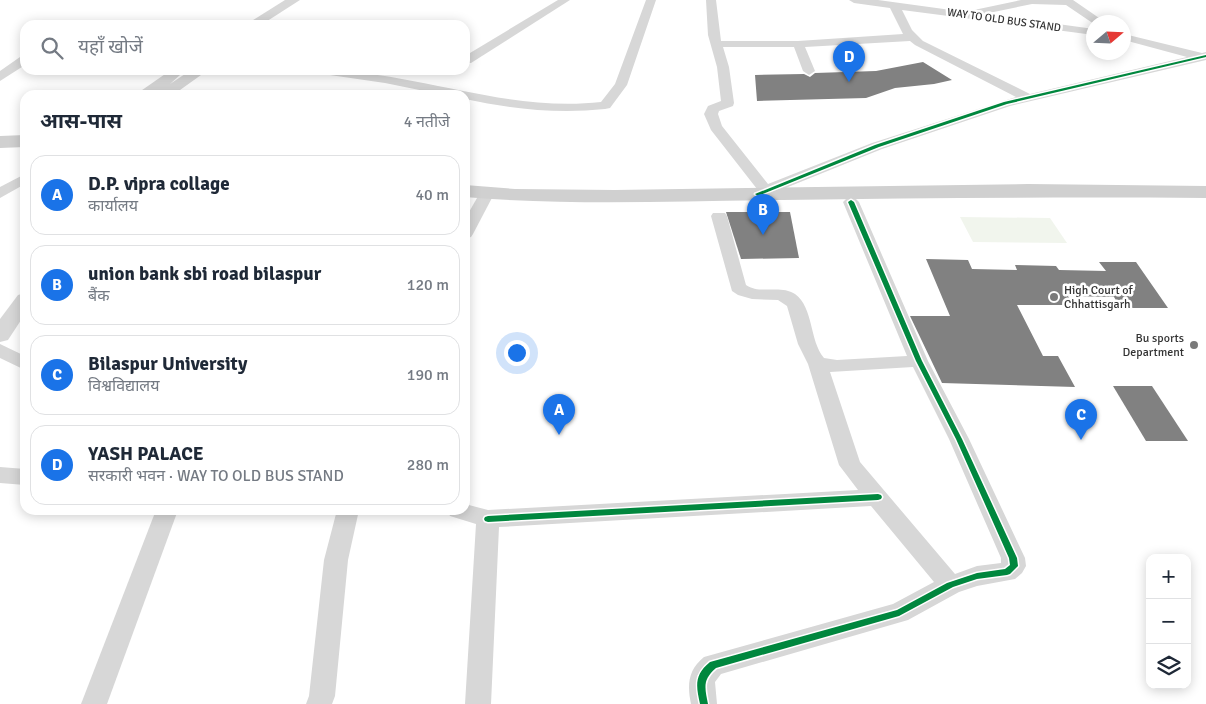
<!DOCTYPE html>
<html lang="hi">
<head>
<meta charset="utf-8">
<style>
  body { margin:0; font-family:Signika,"Noto Sans Devanagari",sans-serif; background:#f2f2f3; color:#1f2937 }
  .controls { position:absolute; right:15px; bottom:15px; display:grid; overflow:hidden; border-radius:10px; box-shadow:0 2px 12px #0003 }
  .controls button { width:45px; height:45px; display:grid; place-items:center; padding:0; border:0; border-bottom:1px solid #e0e1e3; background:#fff; color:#1f2937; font:25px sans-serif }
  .compass { position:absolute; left:1086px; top:15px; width:45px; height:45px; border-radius:50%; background:#fff; box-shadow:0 2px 12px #0003; rotate:71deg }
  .you { position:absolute; left:516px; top:352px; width:18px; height:18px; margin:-12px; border:4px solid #fff; border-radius:50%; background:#1a73e8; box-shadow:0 0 0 8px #1a73e833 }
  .badge { display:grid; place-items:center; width:32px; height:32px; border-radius:50%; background:#1a73e8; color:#fff; font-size:16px; font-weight:700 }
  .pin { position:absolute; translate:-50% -41px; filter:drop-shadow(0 1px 2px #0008) }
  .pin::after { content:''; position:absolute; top:26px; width:18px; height:15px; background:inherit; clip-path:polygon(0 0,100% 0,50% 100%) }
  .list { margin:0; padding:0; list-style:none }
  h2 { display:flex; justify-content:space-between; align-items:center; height:65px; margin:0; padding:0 20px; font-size:21px }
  h2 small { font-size:16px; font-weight:400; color:#747a83 }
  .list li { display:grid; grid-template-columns:32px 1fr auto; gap:15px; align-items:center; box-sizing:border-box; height:80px; margin:0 10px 10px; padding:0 10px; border:1px solid #e0e1e3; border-radius:15px }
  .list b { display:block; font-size:19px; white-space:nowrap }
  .list p { margin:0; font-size:16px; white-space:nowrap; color:#747a83 }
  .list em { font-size:16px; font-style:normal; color:#747a83 }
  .icon { flex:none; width:28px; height:28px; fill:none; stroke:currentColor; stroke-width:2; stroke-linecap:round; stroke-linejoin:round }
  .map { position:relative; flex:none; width:1206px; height:704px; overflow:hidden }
  .search { position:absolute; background:#fff; box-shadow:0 2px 12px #0003; left:20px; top:20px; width:450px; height:55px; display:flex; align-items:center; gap:12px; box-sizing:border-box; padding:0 18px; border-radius:15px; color:#747a83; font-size:19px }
  .panel { position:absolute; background:#fff; box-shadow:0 2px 12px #0003; left:20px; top:90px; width:450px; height:425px; border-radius:15px }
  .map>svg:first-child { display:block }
  .green { fill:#f1f5ed }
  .building { fill:#818181 }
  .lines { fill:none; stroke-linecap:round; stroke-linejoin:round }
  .minor { fill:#d7d7d7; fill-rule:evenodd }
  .tertiary { fill:#d7d7d7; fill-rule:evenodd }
  .secondary { fill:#d0d0d0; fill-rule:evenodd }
  .cycleway-casing { stroke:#fff; stroke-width:3 }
  .cycleway { fill:#00873e; fill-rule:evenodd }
  .poi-dot { fill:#7a7a7a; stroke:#fff; stroke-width:2 }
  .labels { text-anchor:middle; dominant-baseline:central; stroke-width:5; stroke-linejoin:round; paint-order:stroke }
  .far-street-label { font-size:11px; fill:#333; stroke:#fff }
  .poi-label { font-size:12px; fill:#333; stroke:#fff; text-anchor:start }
</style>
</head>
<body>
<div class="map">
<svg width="1206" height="704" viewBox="0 0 1206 704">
  <rect width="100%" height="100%" fill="#fff"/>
  <path class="green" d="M 960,217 L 1050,218 L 1067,243 L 973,242 Z"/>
  <g class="building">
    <path d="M 923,62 L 952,80 L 934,84 L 895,88 L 866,98 L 757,101 L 755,75 L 804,74 L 810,77 L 815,73 L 876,71 Z"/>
    <path d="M 726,212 L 790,212 L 799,258 L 741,259 Z"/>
    <path d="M 926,259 L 968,260 L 972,269 L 1017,270 L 1015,265 L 1056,266 L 1059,270 L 1106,271 L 1099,262 L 1136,262 L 1168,308 L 1121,308 L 1114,297 L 1068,296 L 1073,305 L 1017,305 L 1043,356 L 1058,356 L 1075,387 L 942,383 L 910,316 L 950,316 Z"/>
    <path d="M 1113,386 L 1152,386 L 1188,441 L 1146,441 Z"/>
  </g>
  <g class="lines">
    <g class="minor">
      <path d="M 558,0 L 570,0 L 471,63 L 465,63 L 465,56 Z"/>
      <path d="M 646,0 L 656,0 L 627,85 L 610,108 L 605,109 C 557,114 512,109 465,99 L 465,95 L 444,95 L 385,83 L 323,74 L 317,70 C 413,70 504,113 601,102 L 615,84 Z"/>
      <path d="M 706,0 L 716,0 L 721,41 L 798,41 L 903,34 L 890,8 L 854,3 L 849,0 L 878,0 L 973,13 L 974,10 L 1021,0 L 1073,0 L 1102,20 L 1103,22 L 1094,24 L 1066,5 L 1032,4 L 984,14 L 1094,29 L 1094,35 L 902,10 L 912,30 L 923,41 L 1030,94 L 1187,57 L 1124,40 L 1124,34 L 1202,53 L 1206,52 L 1206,60 L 1010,106 L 882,149 L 758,199 L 753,197 L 750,194 L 757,189 L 711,130 L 704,114 L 708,106 L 721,101 L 717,67 L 708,35 ZM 910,41 L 915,45 L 1016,97 L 872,143 L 768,184 L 722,126 L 718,114 L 719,111 L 733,106 L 734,103 L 729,67 L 723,47 L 794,47 L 803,71 L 809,75 L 815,71 L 805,47 Z"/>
      <path d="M 20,57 L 25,57 L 25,65 L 0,81 L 0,71 Z"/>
      <path d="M 25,174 L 25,184 L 0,198 L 0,187 Z"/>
      <path d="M 486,189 L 491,191 L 494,194 L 473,234 L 471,237 L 465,239 L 465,219 L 481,191 Z"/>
      <path d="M 851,197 L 856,199 L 859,202 L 928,361 L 969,439 L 1025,558 L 1026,566 L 1022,573 L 1015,579 L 977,586 L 959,592 L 908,620 L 721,674 L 715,682 L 717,704 L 691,704 C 687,685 688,670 704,657 L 893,604 L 934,582 L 871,506 L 499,527 L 491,704 L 465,704 L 476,524 L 450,516 L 447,510 L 465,510 L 465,504 L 488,510 L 858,490 L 839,465 L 808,364 L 798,344 L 787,306 L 778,300 L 752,299 L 738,295 L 732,291 L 711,216 L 713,213 L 725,213 L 727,216 L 746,285 C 760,295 780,284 795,294 C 814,308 809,340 824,358 L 837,360 L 907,356 L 843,202 L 846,199 ZM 913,367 L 949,439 L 1001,558 L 1001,563 L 977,566 L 955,574 L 860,462 L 830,372 Z"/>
      <path d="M 0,344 L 25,356 L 25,370 L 0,358 Z"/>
      <path d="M 0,467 L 25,469 L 25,485 L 0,483 Z"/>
      <path d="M 156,510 L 178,510 L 107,704 L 81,704 Z"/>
      <path d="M 337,510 L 359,510 L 348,560 L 335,696 L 332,704 L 306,704 L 309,696 L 324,560 Z"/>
    </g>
    <g class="tertiary">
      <path d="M 285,0 L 300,0 L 261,25 L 245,25 Z"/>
      <path d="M 191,70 L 208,70 L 173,95 L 155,95 L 157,92 L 153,95 L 135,95 L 168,72 L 178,72 L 180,75 L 170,84 Z"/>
      <path d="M 25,293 L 25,314 L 8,340 L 0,342 L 0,319 L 18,295 Z"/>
    </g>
    <g class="secondary">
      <path d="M 25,135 L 25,147 L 0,148 L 0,136 Z"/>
      <path d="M 1028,184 L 1206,186 L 1206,198 C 1065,197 924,198 782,200 C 677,201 571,206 465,197 L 465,185 L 515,189 L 615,190 Z"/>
    </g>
    <g class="cycleway-casing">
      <g id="cycleway">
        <path d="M 1206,55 L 1206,57 L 1007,104 L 879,147 L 760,195 L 758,196 L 755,194 L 875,145 L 1004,102 Z"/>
        <path d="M 851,200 L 854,202 L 922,361 L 962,439 L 1017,558 L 1018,566 L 1010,574 L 1007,575 L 977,579 L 953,587 L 899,616 L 716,668 C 702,680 705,688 708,704 L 700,704 C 696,686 694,675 710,662 L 897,610 L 947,583 L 977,573 L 1005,569 L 1010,565 L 1009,558 L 956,439 L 916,361 L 848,202 Z"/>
        <path d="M 878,494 L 881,495 L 882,497 L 881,499 L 878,500 L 488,522 L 485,521 L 484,519 L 485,517 L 488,516 Z"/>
      </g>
    </g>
    <use href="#cycleway" class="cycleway"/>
  </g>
  <g class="poi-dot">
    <circle cx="1054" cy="297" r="5"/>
    <circle cx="1194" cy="345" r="5"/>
  </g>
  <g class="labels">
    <g class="far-street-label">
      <text transform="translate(1004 20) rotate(8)">WAY TO OLD BUS STAND</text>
    </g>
    <g class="poi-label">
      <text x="1064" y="290">High Court of<tspan x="1064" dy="14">Chhattisgarh</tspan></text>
      <text x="1184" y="338" text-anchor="end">Bu sports<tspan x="1184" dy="14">Department</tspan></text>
    </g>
  </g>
</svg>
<div class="controls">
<button>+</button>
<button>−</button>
<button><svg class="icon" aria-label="layers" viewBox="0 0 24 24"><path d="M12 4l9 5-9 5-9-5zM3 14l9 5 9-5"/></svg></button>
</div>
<svg class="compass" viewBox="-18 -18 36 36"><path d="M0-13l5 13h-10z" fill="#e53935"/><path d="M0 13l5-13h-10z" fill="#747a83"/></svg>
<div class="you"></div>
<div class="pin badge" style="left:559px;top:435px">A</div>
<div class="pin badge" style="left:763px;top:235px">B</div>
<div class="pin badge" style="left:1081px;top:440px">C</div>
<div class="pin badge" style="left:849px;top:82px">D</div>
<div class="search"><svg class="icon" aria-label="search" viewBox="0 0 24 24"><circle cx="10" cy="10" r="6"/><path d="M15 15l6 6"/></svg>यहाँ खोजें</div>
<section class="panel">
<h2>आस-पास<small>4 नतीजे</small></h2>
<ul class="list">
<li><span class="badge">A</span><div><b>D.P. vipra collage</b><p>कार्यालय</p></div><em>40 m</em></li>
<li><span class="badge">B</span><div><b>union bank sbi road bilaspur</b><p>बैंक</p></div><em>120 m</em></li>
<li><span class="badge">C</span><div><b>Bilaspur University</b><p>विश्वविद्यालय</p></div><em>190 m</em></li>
<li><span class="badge">D</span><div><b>YASH PALACE</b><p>सरकारी भवन · WAY TO OLD BUS STAND</p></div><em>280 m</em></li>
</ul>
</section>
</div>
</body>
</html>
